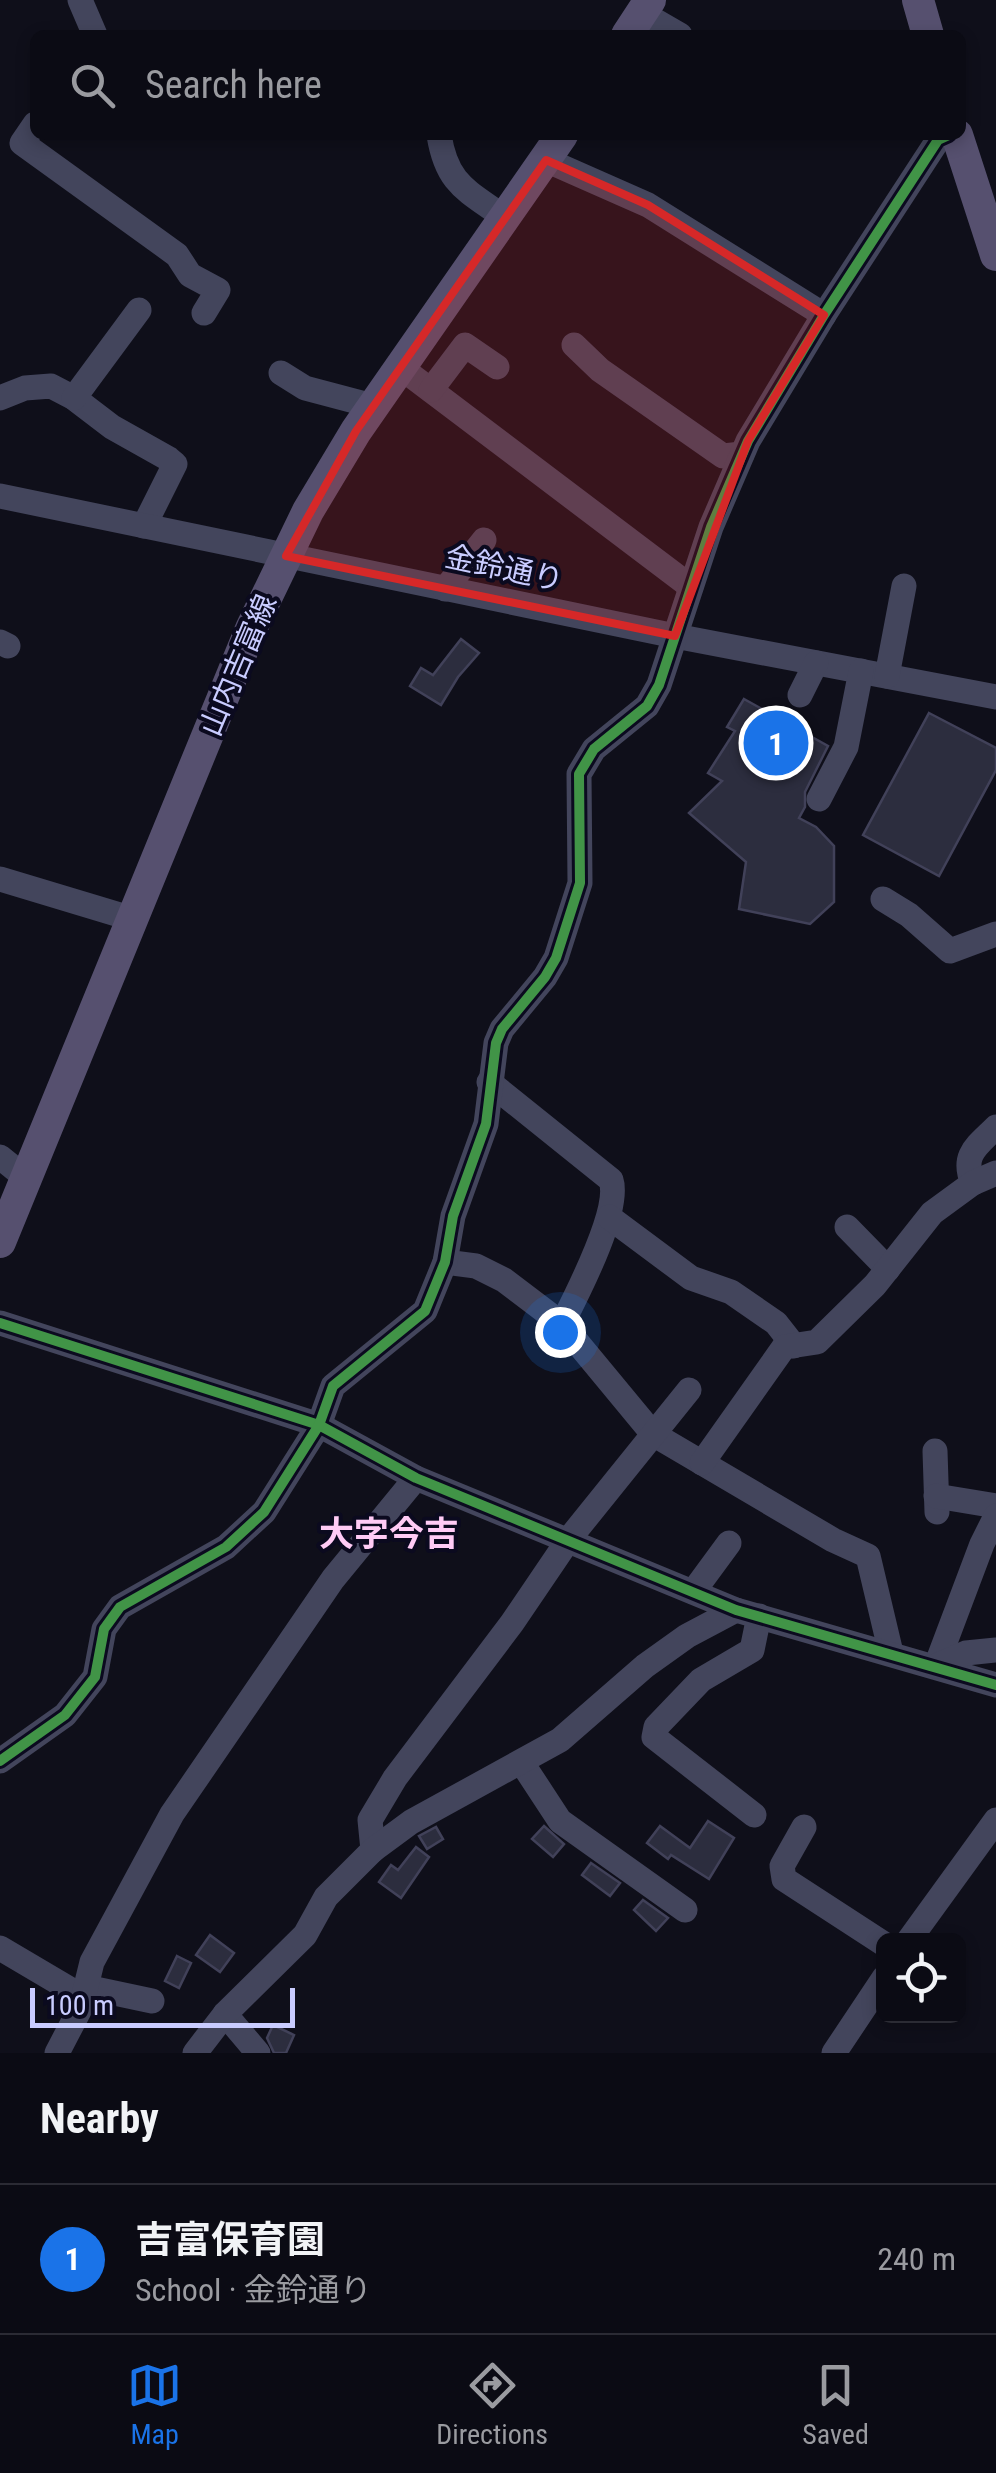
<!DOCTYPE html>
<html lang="en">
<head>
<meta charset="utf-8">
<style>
  body { margin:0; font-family:"Roboto Condensed","Noto Sans JP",sans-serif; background:#191922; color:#f1f3f6 }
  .controls { position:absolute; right:30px; bottom:30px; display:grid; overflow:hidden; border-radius:15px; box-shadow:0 5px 15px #0003 }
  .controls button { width:90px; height:90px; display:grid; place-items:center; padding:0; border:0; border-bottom:2px solid #2b2b34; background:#0b0b14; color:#f1f3f6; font:50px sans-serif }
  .scale { position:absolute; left:30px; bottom:25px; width:265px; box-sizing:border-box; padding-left:10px; border:5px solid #c9ccff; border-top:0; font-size:28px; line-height:35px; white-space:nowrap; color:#c9ccff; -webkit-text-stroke:8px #0b0a1f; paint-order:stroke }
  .you { position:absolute; left:560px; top:1332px; width:35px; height:35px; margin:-25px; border:8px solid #fff; border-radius:50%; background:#1a73e8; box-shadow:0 0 0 15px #1a73e833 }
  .badge { display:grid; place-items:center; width:65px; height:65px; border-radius:50%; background:#1a73e8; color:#fff; font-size:32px; font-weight:700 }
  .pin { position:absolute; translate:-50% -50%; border:5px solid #fff; box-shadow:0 2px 10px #0006 }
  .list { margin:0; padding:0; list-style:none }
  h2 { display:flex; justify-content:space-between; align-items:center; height:130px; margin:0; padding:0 40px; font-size:42px }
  h2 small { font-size:32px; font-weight:400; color:#9a9ba0 }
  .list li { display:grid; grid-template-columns:65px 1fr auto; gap:30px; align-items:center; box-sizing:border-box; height:150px; padding:0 40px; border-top:2px solid #2b2b34 }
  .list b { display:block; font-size:38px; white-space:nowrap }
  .list p { margin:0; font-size:32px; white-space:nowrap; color:#9a9ba0 }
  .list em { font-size:32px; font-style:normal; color:#9a9ba0 }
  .icon { flex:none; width:55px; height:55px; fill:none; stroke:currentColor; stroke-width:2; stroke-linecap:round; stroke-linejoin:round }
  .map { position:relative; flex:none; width:996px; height:2053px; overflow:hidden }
  .search { position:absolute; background:#0b0b14; box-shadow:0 5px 15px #0003; left:30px; right:30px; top:30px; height:110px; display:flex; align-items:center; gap:25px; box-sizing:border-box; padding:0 35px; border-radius:15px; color:#9a9ba0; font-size:38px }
  .sheet { height:280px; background:#0b0b14 }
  nav { display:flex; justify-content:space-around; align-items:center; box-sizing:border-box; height:140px; border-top:2px solid #2b2b34; background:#0b0b14; font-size:28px; color:#9a9ba0 }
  nav a { display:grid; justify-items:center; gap:5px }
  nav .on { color:#1a73e8 }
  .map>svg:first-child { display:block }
  .building { fill:#2c2d3e; stroke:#414159; stroke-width:2.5 }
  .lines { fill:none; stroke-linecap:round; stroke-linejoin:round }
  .minor { stroke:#43455c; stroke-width:25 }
  .major { stroke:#56506f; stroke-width:32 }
  .cycleway-casing { stroke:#0b0a1f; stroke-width:16 }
  .cycleway { stroke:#419447; stroke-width:10 }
  .marked { fill:#d62828; fill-opacity:0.2; stroke:#d62828; stroke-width:8; stroke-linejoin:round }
  .labels { text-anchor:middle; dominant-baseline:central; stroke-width:8; stroke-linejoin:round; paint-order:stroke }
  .street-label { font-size:30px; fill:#c9ccff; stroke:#0b0a1f }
  .quarter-label { font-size:35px; font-weight:bold; fill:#ffcbf5; stroke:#0b0a1f }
</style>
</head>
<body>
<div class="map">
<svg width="996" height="2053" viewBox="0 0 996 2053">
  <rect width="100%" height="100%" fill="#0f0f1a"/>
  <g class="building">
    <path d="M 461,639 L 479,653 L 458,677 L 441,705 L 410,686 L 421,668 L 433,675 Z"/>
    <path d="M 744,699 L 828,746 L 805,792 L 805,807 L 799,818 L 816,827 L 834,846 L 834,902 L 810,924 L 739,909 L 746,862 L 689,813 L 722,781 L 708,773 L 735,731 L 727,727 Z"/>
    <path d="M 929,713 L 996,748 L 996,770 L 939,876 L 863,835 Z"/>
    <path d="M 708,1821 L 734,1838 L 709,1879 L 671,1855 L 668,1859 L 647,1843 L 660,1826 L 690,1848 Z"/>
    <path d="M 544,1826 L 564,1844 L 553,1857 L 532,1839 Z"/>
    <path d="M 436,1827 L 443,1839 L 427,1849 L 419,1836 Z"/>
    <path d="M 416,1847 L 429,1857 L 401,1898 L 379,1882 L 391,1865 L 398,1870 Z"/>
    <path d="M 591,1863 L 620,1883 L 610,1896 L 582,1875 Z"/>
    <path d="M 643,1900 L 668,1918 L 656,1931 L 634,1910 Z"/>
    <path d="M 210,1935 L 234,1953 L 220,1972 L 196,1955 Z"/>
    <path d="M 177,1956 L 191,1963 L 179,1988 L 165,1981 Z"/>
    <path d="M 273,2025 L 294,2035 L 286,2053 L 274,2053 L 267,2038 Z"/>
  </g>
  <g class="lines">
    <g class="minor">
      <path d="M 80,0 L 95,35"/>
      <path d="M 642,13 L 680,35"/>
      <path d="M 35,124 L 22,143 L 177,255 L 190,275 L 218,290 L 204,313"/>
      <path d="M 439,135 C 447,185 467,190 505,218"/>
      <path d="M 546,160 L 648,205 L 824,315"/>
      <path d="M 574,345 L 600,370 L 723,456 L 742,454"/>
      <path d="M 400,367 L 691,587"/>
      <path d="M 281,373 L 305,388 L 373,406"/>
      <path d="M 431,390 L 465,345 L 497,367"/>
      <path d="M 0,398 L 25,388 L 51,386 L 74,398 L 112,427 L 169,459 L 175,464 L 144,526"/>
      <path d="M 74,398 L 139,310"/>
      <path d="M 0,496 L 675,636 L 996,697"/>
      <path d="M 445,589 L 484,540"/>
      <path d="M 0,642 L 8,646"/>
      <path d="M 887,676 L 904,586"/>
      <path d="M 800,695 L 816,663"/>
      <path d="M 819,799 L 846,747 L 861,671"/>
      <path d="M 0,879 L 133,919"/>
      <path d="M 883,899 L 909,915 L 950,951 L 996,934"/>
      <path d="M 489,1082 L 611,1180 C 621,1210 577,1294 562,1324"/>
      <path d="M 0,1157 L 26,1178"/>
      <path d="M 973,1183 C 961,1155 977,1146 996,1127"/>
      <path d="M 609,1217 L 691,1278 L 731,1292 L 776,1323 L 794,1346"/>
      <path d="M 847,1227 L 888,1269"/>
      <path d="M 445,1262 L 476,1266 L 504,1280 L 562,1324 L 653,1434 L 833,1540 L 868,1556 L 891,1653"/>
      <path d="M 0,1323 L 319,1425 L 416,1478 L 736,1610 L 996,1685"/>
      <path d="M 935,1451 L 937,1512"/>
      <path d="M 702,1463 L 784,1347 L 817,1342 L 875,1285 L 932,1213 L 973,1183 L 996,1173"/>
      <path d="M 936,1496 L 996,1506"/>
      <path d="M 693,1592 L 729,1543"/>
      <path d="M 936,1666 L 982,1544 L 996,1516"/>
      <path d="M 936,1666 L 966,1653 L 996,1650"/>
      <path d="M 0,1761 L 65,1715 L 95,1677 L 104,1629 L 120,1607 L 226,1547 L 264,1512 L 319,1425 L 333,1386 L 425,1311 L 445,1262 L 453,1216 L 486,1124 L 496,1043 L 502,1029 L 545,977 L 556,958 L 580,883 L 579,774 L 594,749 L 647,706 L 659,685 L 711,527 L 748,441 L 824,315 L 938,140 L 949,135"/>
      <path d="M 522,1763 L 560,1821 L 685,1910"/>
      <path d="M 754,1815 L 654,1737 L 656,1727 L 701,1680 L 752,1650 L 759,1616"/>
      <path d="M 804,1827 L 782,1866 L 784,1879 L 884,1944"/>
      <path d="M 373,1850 L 370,1820 L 395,1778 L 512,1623 L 569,1539 L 689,1390"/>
      <path d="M 909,1940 L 996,1820"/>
      <path d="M 0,1948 L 83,1997"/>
      <path d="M 86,1987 L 152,2001"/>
      <path d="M 225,2014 L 258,2053"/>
      <path d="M 57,2053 L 81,2007 L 92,1962 L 172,1814 L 333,1579 L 416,1478"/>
      <path d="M 195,2053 L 225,2014 L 305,1935 L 326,1897 L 373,1850 L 411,1822 L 560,1740 L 645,1666 L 687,1636 L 736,1610"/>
      <path d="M 834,2053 L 884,1978"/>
    </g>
    <g class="major">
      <path d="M 918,0 L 928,35"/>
      <path d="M 627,35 L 650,0"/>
      <path d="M 957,135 L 996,255"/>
      <path d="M 0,1242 L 251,629 L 308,511 L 356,431 L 562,135"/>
    </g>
    <g class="cycleway-casing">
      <g id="cycleway">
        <path d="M 0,1323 L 319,1425 L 416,1478 L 736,1610 L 996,1685"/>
        <path d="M 0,1761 L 65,1715 L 95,1677 L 104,1629 L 120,1607 L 226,1547 L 264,1512 L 319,1425 L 333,1386 L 425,1311 L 445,1262 L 453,1216 L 486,1124 L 496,1043 L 502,1029 L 545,977 L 556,958 L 580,883 L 579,774 L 594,749 L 647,706 L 659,685 L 711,527 L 748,441 L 824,315 L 938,140 L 949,135"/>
      </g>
    </g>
    <use href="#cycleway" class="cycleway"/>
  </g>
  <path class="marked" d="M 546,160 L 648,205 L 824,315 L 748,441 L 675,636 L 286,556 L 356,431 Z"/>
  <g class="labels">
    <g class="street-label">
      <text transform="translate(504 568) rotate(12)">金鈴通り</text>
      <text transform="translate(238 665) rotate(-67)">山内吉富線</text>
    </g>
    <g class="quarter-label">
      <text x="389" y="1534">大字今吉</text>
    </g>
  </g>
</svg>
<div class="controls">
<button><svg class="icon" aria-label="locate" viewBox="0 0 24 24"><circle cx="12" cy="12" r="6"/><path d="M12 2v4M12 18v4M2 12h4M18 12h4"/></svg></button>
</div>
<div class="scale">100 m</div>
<div class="you"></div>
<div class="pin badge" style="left:776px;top:743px">1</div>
<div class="search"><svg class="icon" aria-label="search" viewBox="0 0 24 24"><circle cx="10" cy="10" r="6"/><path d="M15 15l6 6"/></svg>Search here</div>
</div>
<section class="sheet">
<h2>Nearby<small></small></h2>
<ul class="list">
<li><span class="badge">1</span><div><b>吉富保育園</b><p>School · 金鈴通り</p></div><em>240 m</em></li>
</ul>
</section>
<nav>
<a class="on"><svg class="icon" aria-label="map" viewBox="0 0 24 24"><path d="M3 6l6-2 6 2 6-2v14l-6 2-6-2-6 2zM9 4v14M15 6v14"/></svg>Map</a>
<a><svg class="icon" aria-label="directions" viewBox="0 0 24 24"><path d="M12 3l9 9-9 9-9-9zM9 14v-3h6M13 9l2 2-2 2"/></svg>Directions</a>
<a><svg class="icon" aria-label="saved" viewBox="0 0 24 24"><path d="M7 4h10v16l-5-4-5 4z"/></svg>Saved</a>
</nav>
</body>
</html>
